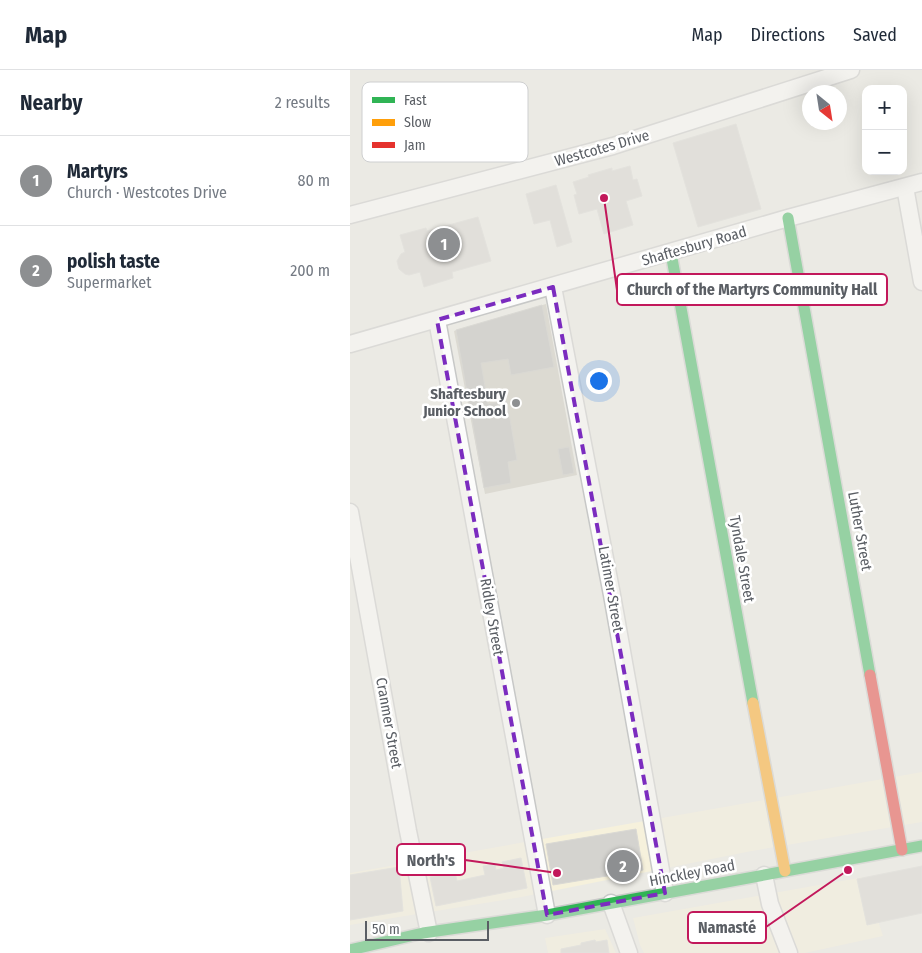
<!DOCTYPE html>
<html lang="en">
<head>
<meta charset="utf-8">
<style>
  body { margin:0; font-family:"Fira Sans Condensed",sans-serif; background:#f2f2f3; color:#1f2937 }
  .controls { position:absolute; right:15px; top:15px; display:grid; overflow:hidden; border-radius:10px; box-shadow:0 5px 20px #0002 }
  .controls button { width:45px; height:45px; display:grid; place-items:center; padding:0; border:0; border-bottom:1px solid #e0e1e3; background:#fff; color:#1f2937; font:25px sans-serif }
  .compass { position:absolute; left:452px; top:15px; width:45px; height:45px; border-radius:50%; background:#fff; box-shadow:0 5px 20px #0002; rotate:150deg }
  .scale { position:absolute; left:15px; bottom:12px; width:124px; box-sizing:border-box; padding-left:5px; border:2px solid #5a5e64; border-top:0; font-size:14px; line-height:18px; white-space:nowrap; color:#5a5e64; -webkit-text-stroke:4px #fff; paint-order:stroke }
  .you { position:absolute; left:248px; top:310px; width:18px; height:18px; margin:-12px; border:4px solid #fff; border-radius:50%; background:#1a73e8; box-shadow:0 0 0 8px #1a73e833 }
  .badge { display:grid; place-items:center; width:32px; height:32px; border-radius:50%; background:#8d8f91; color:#fff; font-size:16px; font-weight:700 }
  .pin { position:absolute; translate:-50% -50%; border:2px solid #fff; box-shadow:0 1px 5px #0006 }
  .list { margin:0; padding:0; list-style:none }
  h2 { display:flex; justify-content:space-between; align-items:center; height:65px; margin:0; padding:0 20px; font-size:21px }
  h2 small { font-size:16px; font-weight:400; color:#747a83 }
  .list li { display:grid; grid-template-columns:32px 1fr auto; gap:15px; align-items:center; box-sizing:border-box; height:90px; padding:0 20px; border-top:1px solid #e0e1e3 }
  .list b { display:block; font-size:19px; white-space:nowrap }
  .list p { margin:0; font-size:16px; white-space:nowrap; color:#747a83 }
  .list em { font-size:16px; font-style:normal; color:#747a83 }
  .map { position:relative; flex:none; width:572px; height:883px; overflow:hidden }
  header { display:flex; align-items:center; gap:30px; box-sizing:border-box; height:70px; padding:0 25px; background:#fff; border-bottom:1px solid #e0e1e3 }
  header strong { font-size:24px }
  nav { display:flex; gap:28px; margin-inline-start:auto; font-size:18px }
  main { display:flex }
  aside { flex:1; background:#fff }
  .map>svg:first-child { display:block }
  .commercial { fill:#f6f1dc }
  .education { fill:#dcdad2 }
  .building { fill:#d4d3cf; stroke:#dad9d4 }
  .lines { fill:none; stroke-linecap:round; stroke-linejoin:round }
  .street-casing { stroke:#c7c8c7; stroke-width:19 }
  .fast-casing { stroke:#c8c9c8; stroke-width:14 }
  .slow-casing { stroke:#c8c9c8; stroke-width:14 }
  .jam-casing { stroke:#c8c9c8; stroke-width:14 }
  .street { stroke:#fcfcfb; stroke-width:16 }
  .fast { stroke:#30b455; stroke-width:11 }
  .slow { stroke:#ff9f0a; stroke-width:11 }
  .jam { stroke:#e5322d; stroke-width:11 }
  .marked { fill:none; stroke:#7b2cbf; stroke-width:4; stroke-dasharray:10 6; stroke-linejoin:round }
  .poi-dot { fill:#8d8f91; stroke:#fff; stroke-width:2 }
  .labels { text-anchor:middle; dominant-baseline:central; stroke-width:5; stroke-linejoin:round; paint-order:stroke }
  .street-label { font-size:15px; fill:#5a5e64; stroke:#fff }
  .poi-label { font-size:15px; font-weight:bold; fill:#5a5e64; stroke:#fff; text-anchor:end }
  .key { fill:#fff; stroke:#cecfd0; stroke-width:1 }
  .key-label { font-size:14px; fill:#5a5e64 }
  .leader { fill:none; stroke:#c2185b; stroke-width:2 }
  .callout-dot { fill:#c2185b; stroke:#fff; stroke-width:2 }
  .callout { fill:#fff; stroke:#c2185b; stroke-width:2 }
  .callout-label { font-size:16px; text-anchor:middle; font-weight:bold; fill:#5a5e64 }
</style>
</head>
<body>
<header>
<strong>Map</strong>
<nav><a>Map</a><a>Directions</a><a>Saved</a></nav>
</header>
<main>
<aside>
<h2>Nearby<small>2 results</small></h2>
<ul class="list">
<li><span class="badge">1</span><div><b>Martyrs</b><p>Church · Westcotes Drive</p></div><em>80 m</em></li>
<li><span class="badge">2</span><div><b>polish taste</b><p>Supermarket</p></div><em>200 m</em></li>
</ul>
</aside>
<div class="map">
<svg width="572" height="883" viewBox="0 0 572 883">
  <rect width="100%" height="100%" fill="#ebeae4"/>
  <g class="commercial">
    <path d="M 572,702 L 572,752 L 402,781 L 172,827 L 0,855 L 0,803 Z"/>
    <path d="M 514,807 L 533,866 L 455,883 L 294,883 L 290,875 L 283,848 Z"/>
    <path d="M 255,859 L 266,883 L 198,883 L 195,868 Z"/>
  </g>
  <path class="education" d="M 196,234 L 227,405 L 135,424 L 104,261 Z"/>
  <g class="building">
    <path d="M 386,54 L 411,139 L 348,157 L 323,73 Z"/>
    <path d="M 280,96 L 283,110 L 287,109 L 292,126 L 276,131 L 283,155 L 254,164 L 247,139 L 229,144 L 224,125 L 227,124 L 223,112 L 239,107 L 238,105 L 262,98 L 262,101 Z"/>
    <path d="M 206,115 L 222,172 L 207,177 L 200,150 L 184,154 L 176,124 Z"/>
    <path d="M 128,147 L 141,191 L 102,202 L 103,208 L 74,217 L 70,202 L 59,205 L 55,204 L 49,199 L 47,191 L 51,184 L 55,182 L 50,165 L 76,158 L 77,161 Z"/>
    <path d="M 192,235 L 204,297 L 161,305 L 158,289 L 131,293 L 138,334 L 157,331 L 167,390 L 158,392 L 161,413 L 134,418 L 106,260 Z"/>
    <path d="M 219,377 L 224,403 L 213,405 L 208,379 Z"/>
    <path d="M 286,759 L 293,800 L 203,815 L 196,774 Z"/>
    <path d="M 171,788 L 177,818 L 86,836 L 80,807 L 105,802 L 107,811 L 135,805 L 133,796 L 145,794 L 146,800 L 154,798 L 152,792 Z"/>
    <path d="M 572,796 L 572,843 L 517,855 L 507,809 Z"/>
    <path d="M 49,797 L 53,841 L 0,850 L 0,805 Z"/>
    <path d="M 245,870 L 246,872 L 257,870 L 259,883 L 211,883 L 211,879 L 231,875 L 231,873 Z"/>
  </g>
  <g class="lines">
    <g class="street-casing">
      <g id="street">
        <path d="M 555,117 L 572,212"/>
        <path d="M 0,145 L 263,76 L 501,0"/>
        <path d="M 203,217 L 262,525 L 315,823"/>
        <path d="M 87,250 L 197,845"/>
        <path d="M 0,274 L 438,148 L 572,112"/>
        <path d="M 0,442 L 58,761 L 79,863"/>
        <path d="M 414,805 L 420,834 L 439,883"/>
        <path d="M 261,833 L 279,883"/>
      </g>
    </g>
    <g class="fast-casing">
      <g id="fast">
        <path d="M 438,148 L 520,605"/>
        <path d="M 321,183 L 403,633"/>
        <path d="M 0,880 L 73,863 L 197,845 L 572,776"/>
      </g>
    </g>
    <g class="slow-casing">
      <path id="slow" d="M 403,633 L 435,801"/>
    </g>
    <g class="jam-casing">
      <path id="jam" d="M 520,605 L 552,780"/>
    </g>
    <use href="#street" class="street"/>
    <use href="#fast" class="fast"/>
    <use href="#slow" class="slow"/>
    <use href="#jam" class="jam"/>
  </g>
  <path d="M0 0H572V883H0ZM 203,217 L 315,823 L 197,845 L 87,250 Z" fill="#ebeae4" fill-opacity=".55" fill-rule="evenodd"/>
  <path class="marked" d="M 203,217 L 315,823 L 197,845 L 87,250 Z"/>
  <circle class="poi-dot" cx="166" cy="333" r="5"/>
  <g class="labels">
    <g class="street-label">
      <text transform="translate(252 78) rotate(-16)">Westcotes Drive</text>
      <text transform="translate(344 176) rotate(-16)">Shaftesbury Road</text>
      <text transform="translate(510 461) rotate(80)">Luther Street</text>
      <text transform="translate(392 489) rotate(80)">Tyndale Street</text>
      <text transform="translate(261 519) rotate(80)">Latimer Street</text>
      <text transform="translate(142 547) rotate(80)">Ridley Street</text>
      <text transform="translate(39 653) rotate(80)">Cranmer Street</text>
      <text transform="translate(342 803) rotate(-11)">Hinckley Road</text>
    </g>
    <g class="poi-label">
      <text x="156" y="324">Shaftesbury<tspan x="156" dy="17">Junior School</tspan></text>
    </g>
  </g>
  <rect x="12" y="12" width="166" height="80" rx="8" class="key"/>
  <rect x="22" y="27" width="23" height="6" fill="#30b455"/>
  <rect x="22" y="49" width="23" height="7" fill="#ff9f0a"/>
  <rect x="22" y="72" width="23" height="6" fill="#e5322d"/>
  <g class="key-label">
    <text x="54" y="35">Fast</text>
    <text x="54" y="57">Slow</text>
    <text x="54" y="80">Jam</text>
  </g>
  <path class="leader" d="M254 128L267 220M207 803L115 790M498 800L416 857"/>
  <g class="callout-dot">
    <circle cx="254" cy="128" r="5"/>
    <circle cx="207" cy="803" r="5"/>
    <circle cx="498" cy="800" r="5"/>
  </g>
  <g class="callout">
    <rect x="267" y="204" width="270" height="31" rx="5"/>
    <rect x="47" y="774" width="68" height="31" rx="5"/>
    <rect x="338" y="842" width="78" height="31" rx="5"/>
  </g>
  <g class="callout-label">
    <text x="402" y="225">Church of the Martyrs Community Hall</text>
    <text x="81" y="796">North's</text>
    <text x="377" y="863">Namasté</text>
  </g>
</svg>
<div class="controls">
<button>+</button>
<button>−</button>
</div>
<svg class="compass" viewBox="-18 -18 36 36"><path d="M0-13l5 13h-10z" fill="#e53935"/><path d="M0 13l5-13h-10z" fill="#747a83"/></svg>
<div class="scale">50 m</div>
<div class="you"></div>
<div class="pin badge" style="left:94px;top:174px">1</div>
<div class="pin badge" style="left:273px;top:796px">2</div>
</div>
</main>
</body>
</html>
